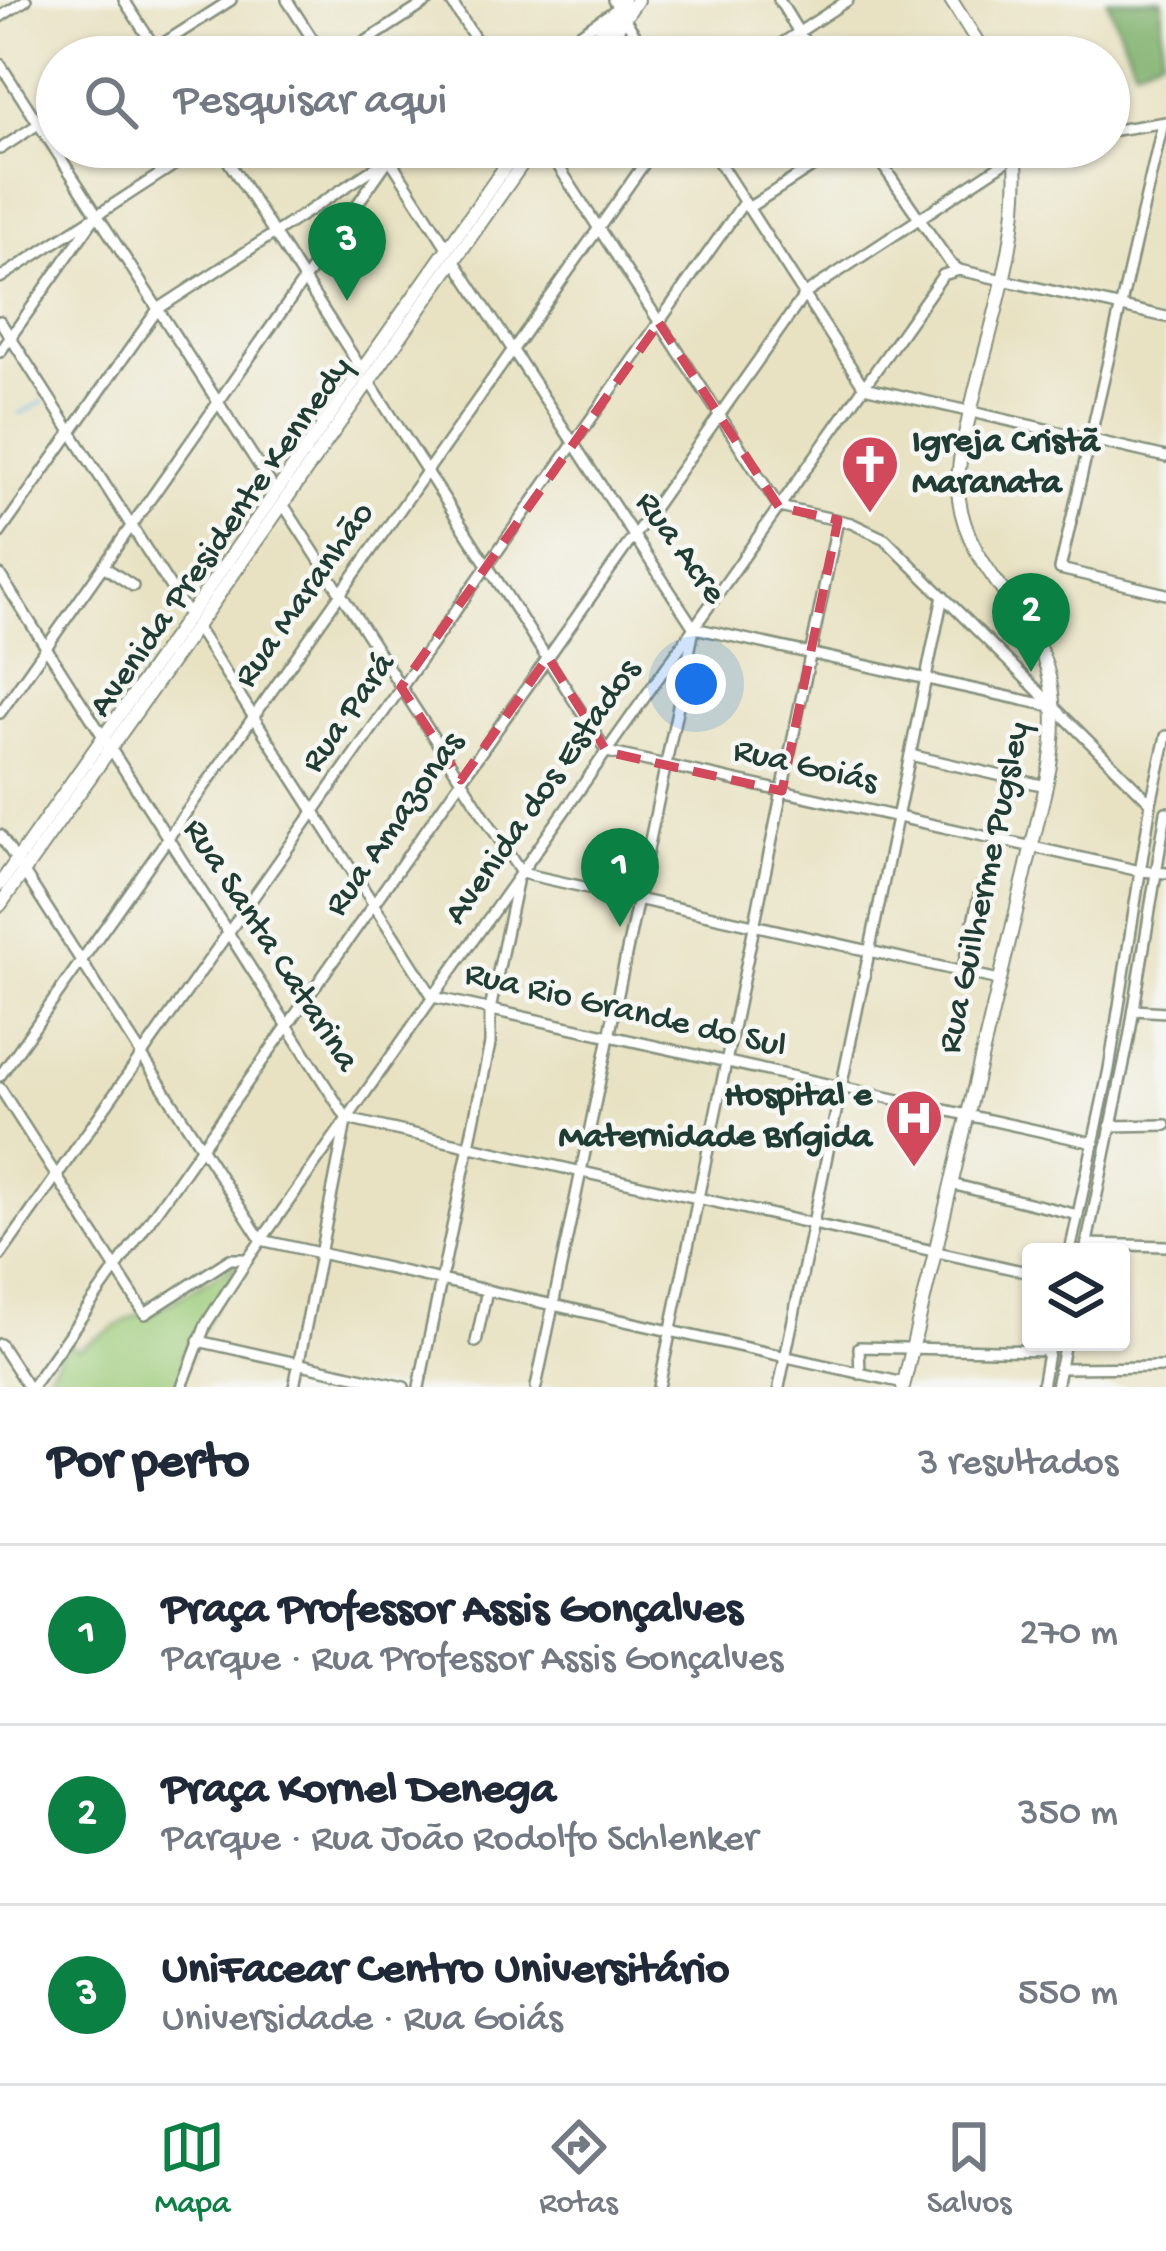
<!DOCTYPE html>
<html lang="pt">
<head>
<meta charset="utf-8">
<style>
  body { margin:0; font-family:"Gochi Hand",sans-serif; background:#f2f2f3; color:#1f2937 }
  .controls { position:absolute; right:36px; bottom:36px; display:grid; overflow:hidden; border-radius:12px; box-shadow:0 3px 9px #0004 }
  .controls button { width:108px; height:108px; display:grid; place-items:center; padding:0; border:0; border-bottom:3px solid #e0e1e3; background:#fff; color:#1f2937; font:60px sans-serif }
  .you { position:absolute; left:696px; top:684px; width:42px; height:42px; margin:-30px; border:9px solid #fff; border-radius:50%; background:#1a73e8; box-shadow:0 0 0 18px #1a73e833 }
  .badge { display:grid; place-items:center; width:78px; height:78px; border-radius:50%; background:#0b8043; color:#fff; font-size:39px; font-weight:700 }
  .pin { position:absolute; translate:-50% -99px; filter:drop-shadow(0 3px 6px #0008) }
  .pin::after { content:''; position:absolute; top:63px; width:42px; height:36px; background:inherit; clip-path:polygon(0 0,100% 0,50% 100%) }
  .list { margin:0; padding:0; list-style:none }
  h2 { display:flex; justify-content:space-between; align-items:center; height:156px; margin:0; padding:0 48px; font-size:51px }
  h2 small { font-size:39px; font-weight:400; color:#747a83 }
  .list li { display:grid; grid-template-columns:78px 1fr auto; gap:36px; align-items:center; box-sizing:border-box; height:180px; padding:0 48px; border-top:3px solid #e0e1e3 }
  .list b { display:block; font-size:45px; white-space:nowrap }
  .list p { margin:0; font-size:39px; white-space:nowrap; color:#747a83 }
  .list em { font-size:39px; font-style:normal; color:#747a83 }
  .icon { flex:none; width:66px; height:66px; fill:none; stroke:currentColor; stroke-width:2; stroke-linecap:round; stroke-linejoin:round }
  .map { position:relative; flex:none; width:1166px; height:1387px; overflow:hidden }
  .search { position:absolute; background:#fff; box-shadow:0 3px 9px #0004; left:36px; right:36px; top:36px; height:132px; display:flex; align-items:center; gap:30px; box-sizing:border-box; padding:0 42px; border-radius:66px; color:#747a83; font-size:45px }
  .sheet { height:696px; background:#fff }
  nav { display:flex; justify-content:space-around; align-items:center; box-sizing:border-box; height:168px; border-top:3px solid #e0e1e3; background:#fff; font-size:33px; color:#747a83 }
  nav a { display:grid; justify-items:center; gap:6px }
  nav .on { color:#0b8043 }
  .map>svg:first-child { display:block }
  .green { fill:#9ecc7b; stroke:#5e8458; stroke-width:3 }
  .forest { fill:#7eb06b; stroke:#4e7650; stroke-width:3 }
  .lines { fill:none; stroke-linecap:round; stroke-linejoin:round }
  .stream { stroke:#67bae3; stroke-width:3 }
  .minor-casing { stroke:#84907b; stroke-width:14 }
  .major-casing { stroke:#84907b; stroke-width:16 }
  .minor { stroke:#fff; stroke-width:9 }
  .major { stroke:#fff; stroke-width:12 }
  .marked { fill:none; stroke:#d1495b; stroke-width:9; stroke-dasharray:24 15; stroke-linejoin:round }
  .labels { text-anchor:middle; dominant-baseline:central; stroke-width:9; stroke-linejoin:round; paint-order:stroke }
  .poi-label { font-size:36px; font-weight:bold; fill:#1f3d34; stroke:#f6f6f2; text-anchor:start }
  .street-label { font-size:36px; fill:#1f3d34; stroke:#f6f6f2 }
</style>
</head>
<body>
<div class="map">
<svg width="1166" height="1387" viewBox="0 0 1166 1387">
  <rect width="100%" height="100%" fill="#f6f6f2"/>
  <filter id="ink" filterUnits="userSpaceOnUse"><feTurbulence type="fractalNoise" baseFrequency=".00833" numOctaves="2"/><feDisplacementMap in="SourceGraphic" scale="24" xChannelSelector="R" yChannelSelector="G"/><feConvolveMatrix kernelMatrix="1 2 1 2 8 2 1 2 1" color-interpolation-filters="sRGB"/></filter>
  <filter id="wash" filterUnits="userSpaceOnUse"><feTurbulence type="fractalNoise" baseFrequency=".004" numOctaves="4" result="noise"/><feDisplacementMap in="SourceGraphic" scale="48" xChannelSelector="R" yChannelSelector="G"/><feGaussianBlur stdDeviation="2.7" result="paint"/><feColorMatrix in="noise" values="0 0 0 0 0 0 0 0 0 0 0 0 0 0 0 0 0 1.4 0 .05"/><feComposite in="paint" operator="in"/></filter>
  <g filter="url(#wash)">
    <rect width="100%" height="100%" fill="#e8e2c2"/>
    <path class="green" d="M 239,1262 L 193,1347 L 178,1387 L 111,1387 L 47,1376 L 68,1342 L 77,1350 L 139,1313 L 149,1315 Z"/>
    <path class="forest" d="M 1107,0 L 1162,0 L 1162,56 L 1135,68 Z"/>
    <g class="lines">
      <path class="stream" d="M 19,414 L 43,402"/>
    </g>
  </g>
  <g filter="url(#ink)">
    <g class="lines">
      <g class="minor-casing">
        <g id="minor">
          <path d="M 124,0 L 161,57"/>
          <path d="M 287,0 L 324,57"/>
          <path d="M 450,0 L 487,57"/>
          <path d="M 779,0 L 814,57"/>
          <path d="M 0,17 L 26,0"/>
          <path d="M 624,18 L 650,57"/>
          <path d="M 142,57 L 231,0"/>
          <path d="M 342,57 L 430,0"/>
          <path d="M 545,57 L 618,8 L 613,0"/>
          <path d="M 761,57 L 848,0"/>
          <path d="M 1028,57 L 1035,54 L 1041,57"/>
          <path d="M 0,64 L 276,492"/>
          <path d="M 1163,123 L 1060,569 L 1166,594"/>
          <path d="M 1109,131 L 1166,122"/>
          <path d="M 219,147 L 362,370"/>
          <path d="M 382,147 L 448,249"/>
          <path d="M 546,147 L 779,507 L 851,523 L 885,539 L 1151,803"/>
          <path d="M 709,147 L 864,387 L 1166,457"/>
          <path d="M 870,147 L 950,263 L 959,270"/>
          <path d="M 0,149 L 57,112"/>
          <path d="M 748,208 L 843,147"/>
          <path d="M 454,260 L 694,628 L 1055,707"/>
          <path d="M 959,270 L 1166,317"/>
          <path d="M 0,278 L 202,147"/>
          <path d="M 0,321 L 189,616"/>
          <path d="M 0,352 L 94,219"/>
          <path d="M 369,381 L 607,752 L 1140,871 L 1166,873"/>
          <path d="M 283,504 L 521,873 L 999,980"/>
          <path d="M 0,533 L 158,309 L 407,147"/>
          <path d="M 103,566 L 133,586"/>
          <path d="M 0,575 L 347,1119 L 1031,1273"/>
          <path d="M 196,627 L 433,997 L 1094,1143"/>
          <path d="M 0,713 L 389,159"/>
          <path d="M 910,755 L 1046,786"/>
          <path d="M 0,835 L 261,1240 L 904,1383"/>
          <path d="M 962,972 L 981,886"/>
          <path d="M 1134,1010 L 1166,1012"/>
          <path d="M 0,1076 L 656,147"/>
          <path d="M 0,1088 L 145,1314 L 230,1259 L 248,1259"/>
          <path d="M 1110,1126 L 1166,1125"/>
          <path d="M 951,1184 L 1078,1215"/>
          <path d="M 1087,1244 L 1166,1246"/>
          <path d="M 1070,1252 L 1109,1069 L 1151,803 L 1166,736"/>
          <path d="M 1085,1252 L 1129,1039 L 1166,812"/>
          <path d="M 0,1256 L 744,202"/>
          <path d="M 198,1341 L 404,1387"/>
          <path d="M 476,1342 L 487,1290"/>
          <path d="M 0,1344 L 28,1387"/>
          <path d="M 1059,1368 L 1166,1367"/>
          <path d="M 860,1374 L 859,1347 L 1048,1351"/>
          <path d="M 32,1387 L 805,294 L 1028,147"/>
          <path d="M 182,1387 L 206,1324 L 248,1259 L 943,275 L 959,270"/>
          <path d="M 294,1387 L 346,1122"/>
          <path d="M 419,1387 L 490,1044 L 490,1010 L 517,882"/>
          <path d="M 536,1387 L 693,634"/>
          <path d="M 659,1387 L 838,520"/>
          <path d="M 779,1387 L 943,596"/>
          <path d="M 1042,1387 L 1050,1342"/>
          <path d="M 1056,1387 L 1065,1342"/>
        </g>
      </g>
      <g class="major-casing">
        <g id="major">
          <path d="M 951,0 L 987,57"/>
          <path d="M 583,57 L 623,0"/>
          <path d="M 597,57 L 637,0"/>
          <path d="M 0,884 L 519,147"/>
          <path d="M 0,905 L 534,147"/>
          <path d="M 903,1387 L 1046,786 C 1059,728 1059,670 1023,619 C 997,581 965,547 959,499 C 955,466 966,432 973,400 C 992,319 1024,231 1015,147"/>
        </g>
      </g>
      <use href="#minor" class="minor"/>
      <use href="#major" class="major"/>
    </g>
  </g>
  <path class="marked" d="M 659,323 L 779,507 L 838,520 L 782,791 L 607,752 L 548,657 L 461,780 L 401,687 Z"/>
  <defs>
    <g id="church-pin" transform="scale(3)"><path d="M0 17L-7.5 6A9.5 9.5 0 1 1 7.5 6Z" fill="#d1495b" stroke="#f6f6f2"/><path d="M-1.2-6h2.4v3.5h3.3v2.4h-3.3V6h-2.4V-.1h-3.3v-2.4h3.3Z" fill="#fff"/></g>
    <g id="hospital-pin" transform="scale(3)"><path d="M0 17L-7.5 6A9.5 9.5 0 1 1 7.5 6Z" fill="#d1495b" stroke="#f6f6f2"/><path d="M-5-5h3v3.5h4V-5h3V5h-3V1.5h-4V5h-3Z" fill="#fff"/></g>
  </defs>
  <g fill-rule="evenodd">
    <use href="#church-pin" x="870" y="464"/>
    <use href="#hospital-pin" x="914" y="1118"/>
  </g>
  <g class="labels">
    <g class="poi-label">
      <text x="912" y="443">Igreja Cristã<tspan x="912" dy="41">Maranata</tspan></text>
      <text x="872" y="1097" text-anchor="end">Hospital e<tspan x="872" dy="41">Maternidade Brígida</tspan></text>
    </g>
    <g class="street-label">
      <text transform="translate(222 538) rotate(-55)">Avenida Presidente Kennedy</text>
      <text transform="translate(679 549) rotate(54)">Rua Acre</text>
      <text transform="translate(306 596) rotate(-55)">Rua Maranhão</text>
      <text transform="translate(350 714) rotate(-55)">Rua Pará</text>
      <text transform="translate(805 768) rotate(13)">Rua Goiás</text>
      <text transform="translate(544 793) rotate(-55)">Avenida dos Estados</text>
      <text transform="translate(396 825) rotate(-55)">Rua Amazonas</text>
      <text transform="translate(986 888) rotate(-78)">Rua Guilherme Pugsley</text>
      <text transform="translate(269 946) rotate(57)">Rua Santa Catarina</text>
      <text transform="translate(625 1012) rotate(13)">Rua Rio Grande do Sul</text>
    </g>
  </g>
</svg>
<div class="controls">
<button><svg class="icon" aria-label="layers" viewBox="0 0 24 24"><path d="M12 4l9 5-9 5-9-5zM3 14l9 5 9-5"/></svg></button>
</div>
<div class="you"></div>
<div class="pin badge" style="left:620px;top:927px">1</div>
<div class="pin badge" style="left:1031px;top:672px">2</div>
<div class="pin badge" style="left:347px;top:301px">3</div>
<div class="search"><svg class="icon" aria-label="search" viewBox="0 0 24 24"><circle cx="10" cy="10" r="6"/><path d="M15 15l6 6"/></svg>Pesquisar aqui</div>
</div>
<section class="sheet">
<h2>Por perto<small>3 resultados</small></h2>
<ul class="list">
<li><span class="badge">1</span><div><b>Praça Professor Assis Gonçalves</b><p>Parque · Rua Professor Assis Gonçalves</p></div><em>270 m</em></li>
<li><span class="badge">2</span><div><b>Praça Kornel Denega</b><p>Parque · Rua João Rodolfo Schlenker</p></div><em>350 m</em></li>
<li><span class="badge">3</span><div><b>UniFacear Centro Universitário</b><p>Universidade · Rua Goiás</p></div><em>550 m</em></li>
</ul>
</section>
<nav>
<a class="on"><svg class="icon" aria-label="map" viewBox="0 0 24 24"><path d="M3 6l6-2 6 2 6-2v14l-6 2-6-2-6 2zM9 4v14M15 6v14"/></svg>Mapa</a>
<a><svg class="icon" aria-label="directions" viewBox="0 0 24 24"><path d="M12 3l9 9-9 9-9-9zM9 14v-3h6M13 9l2 2-2 2"/></svg>Rotas</a>
<a><svg class="icon" aria-label="saved" viewBox="0 0 24 24"><path d="M7 4h10v16l-5-4-5 4z"/></svg>Salvos</a>
</nav>
</body>
</html>
